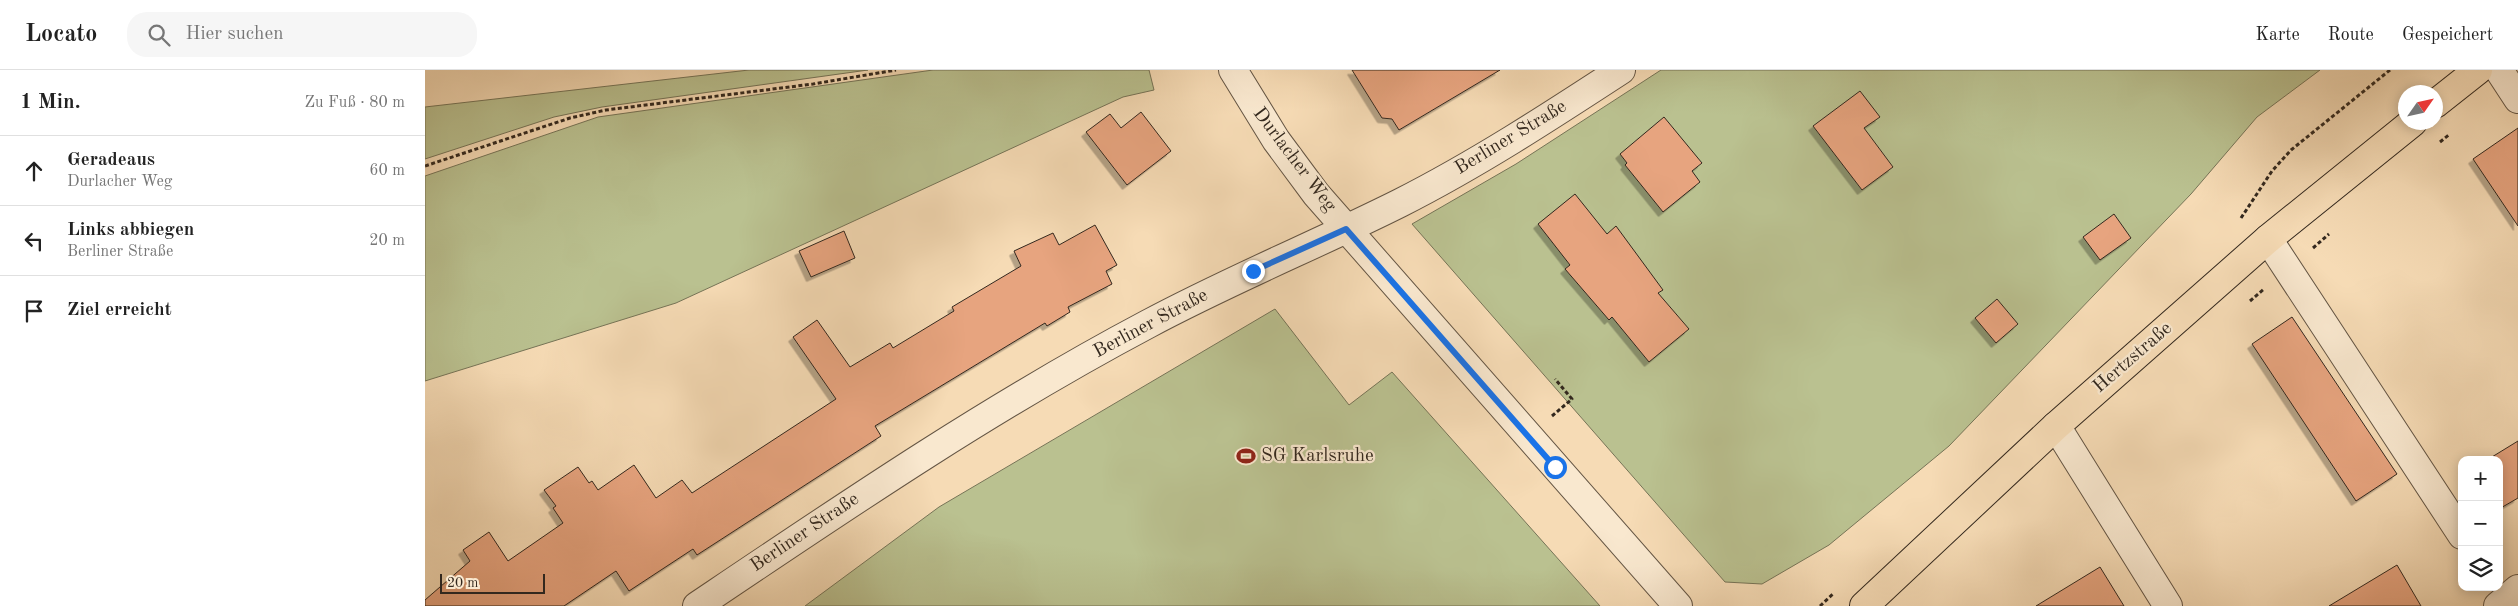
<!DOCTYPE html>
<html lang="de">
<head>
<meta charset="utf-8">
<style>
  body { margin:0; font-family:"Old Standard TT",serif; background:#f6f6f6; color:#222 }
  .controls { position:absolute; right:15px; bottom:15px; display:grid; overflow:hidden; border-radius:10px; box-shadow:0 2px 12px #0003 }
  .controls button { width:45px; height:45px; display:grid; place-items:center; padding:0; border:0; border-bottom:1px solid #e0e0e0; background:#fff; color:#222; font:25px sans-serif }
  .compass { position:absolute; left:1973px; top:15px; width:45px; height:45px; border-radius:50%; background:#fff; box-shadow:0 2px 12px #0003; rotate:56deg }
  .scale { position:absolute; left:15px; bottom:12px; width:105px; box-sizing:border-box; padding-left:5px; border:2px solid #33281e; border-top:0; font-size:14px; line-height:18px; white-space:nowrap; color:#33281e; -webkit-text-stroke:4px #f9e8cf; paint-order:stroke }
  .stop { position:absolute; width:15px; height:15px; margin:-11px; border:4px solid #1a73e8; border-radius:50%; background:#fff }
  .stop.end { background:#1a73e8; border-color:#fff; box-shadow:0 1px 5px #0008 }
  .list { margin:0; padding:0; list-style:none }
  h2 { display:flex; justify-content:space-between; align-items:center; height:65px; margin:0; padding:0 20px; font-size:21px }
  h2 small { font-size:16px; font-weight:400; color:#767676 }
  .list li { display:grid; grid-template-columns:32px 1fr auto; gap:15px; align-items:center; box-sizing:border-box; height:70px; padding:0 20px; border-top:1px solid #e0e0e0 }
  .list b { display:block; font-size:19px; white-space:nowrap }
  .list p { margin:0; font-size:16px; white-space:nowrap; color:#767676 }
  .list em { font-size:16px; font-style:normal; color:#767676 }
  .icon { flex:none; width:28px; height:28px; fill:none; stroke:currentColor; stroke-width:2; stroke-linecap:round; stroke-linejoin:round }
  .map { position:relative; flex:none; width:2093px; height:536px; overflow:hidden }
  header { display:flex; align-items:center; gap:30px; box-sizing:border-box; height:70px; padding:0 25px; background:#fff; border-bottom:1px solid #e0e0e0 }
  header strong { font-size:24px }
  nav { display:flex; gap:28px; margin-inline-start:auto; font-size:18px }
  .search { width:350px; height:45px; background:#f6f6f6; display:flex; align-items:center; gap:12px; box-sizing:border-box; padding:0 18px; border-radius:20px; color:#767676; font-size:19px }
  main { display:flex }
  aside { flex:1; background:#fff }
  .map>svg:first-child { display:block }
  .green { fill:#bac190; stroke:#767457 }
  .building { fill:#e7a47f; stroke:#33281e; filter:url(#shadow) }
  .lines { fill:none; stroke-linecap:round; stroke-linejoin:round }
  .minor-casing { stroke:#645544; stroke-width:30 }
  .major-casing { stroke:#33281e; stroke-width:30 }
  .path { stroke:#33281e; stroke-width:3; stroke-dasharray:4 2.5; stroke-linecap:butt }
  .minor { stroke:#f9e8cf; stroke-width:28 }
  .major { stroke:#f6dbb5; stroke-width:28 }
  .route { stroke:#1a73e8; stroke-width:6 }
  .labels { text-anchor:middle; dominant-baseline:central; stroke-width:4.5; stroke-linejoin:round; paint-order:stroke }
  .street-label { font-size:19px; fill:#33281e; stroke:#f9e8cf }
  .poi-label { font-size:19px; fill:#33281e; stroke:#f9e8cf; text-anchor:start }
</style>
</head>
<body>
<header>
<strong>Locato</strong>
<div class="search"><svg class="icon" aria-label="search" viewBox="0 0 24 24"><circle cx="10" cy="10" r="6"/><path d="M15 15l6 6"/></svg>Hier suchen</div>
<nav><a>Karte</a><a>Route</a><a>Gespeichert</a></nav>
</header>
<main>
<aside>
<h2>1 Min.<small>Zu Fuß · 80 m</small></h2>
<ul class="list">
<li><svg class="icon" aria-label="ahead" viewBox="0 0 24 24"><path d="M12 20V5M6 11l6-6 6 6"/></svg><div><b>Geradeaus</b><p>Durlacher Weg</p></div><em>60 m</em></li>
<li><svg class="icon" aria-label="left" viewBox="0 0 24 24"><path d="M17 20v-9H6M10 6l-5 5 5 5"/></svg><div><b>Links abbiegen</b><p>Berliner Straße</p></div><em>20 m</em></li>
<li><svg class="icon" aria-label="arrive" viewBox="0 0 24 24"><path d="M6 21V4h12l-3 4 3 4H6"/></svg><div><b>Ziel erreicht</b></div></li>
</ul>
</aside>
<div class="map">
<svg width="2093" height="536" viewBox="0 0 2093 536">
  <defs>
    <filter id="shadow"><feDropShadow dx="-4.5" dy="4.5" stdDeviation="0" flood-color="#0004"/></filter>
  </defs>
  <rect width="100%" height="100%" fill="#f6dbb5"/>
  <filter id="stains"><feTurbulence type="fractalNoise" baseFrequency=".004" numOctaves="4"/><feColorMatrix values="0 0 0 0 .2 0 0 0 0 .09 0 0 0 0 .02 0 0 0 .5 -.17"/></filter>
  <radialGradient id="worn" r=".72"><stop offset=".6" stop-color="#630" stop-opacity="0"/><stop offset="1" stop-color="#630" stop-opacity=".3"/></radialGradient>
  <g class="green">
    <path d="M 324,0 L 443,0 L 177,37 L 129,47 L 0,89 L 0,37 Z"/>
    <path d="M 508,0 L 724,0 L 729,20 L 698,27 L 251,233 L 0,311 L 0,106 L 173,47 Z"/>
    <path d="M 1236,0 L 1895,0 L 1832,47 L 1766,124 L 1524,376 L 1404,475 L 1337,514 L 1300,512 L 987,154 L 1091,94 Z"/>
    <path d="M 850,239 L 924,335 L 967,302 L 1175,536 L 380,536 L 514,437 Z"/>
  </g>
  <g class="building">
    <path d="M 927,0 L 1075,0 L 974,60 L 967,49 L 957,48 Z"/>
    <path d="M 1435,21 L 1455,47 L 1439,58 L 1468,97 L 1437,120 L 1388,56 Z"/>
    <path d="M 716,42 L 746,81 L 702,115 L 661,62 L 685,44 L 696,58 Z"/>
    <path d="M 1239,47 L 1277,93 L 1267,101 L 1275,112 L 1238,142 L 1200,95 L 1202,93 L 1195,84 Z"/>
    <path d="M 2093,58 L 2093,156 L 2048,89 Z"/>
    <path d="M 1150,124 L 1182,164 L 1191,156 L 1238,220 L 1233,223 L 1264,259 L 1224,292 L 1187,247 L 1184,250 L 1140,199 L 1145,195 L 1113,154 Z"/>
    <path d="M 1689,144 L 1706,168 L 1675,190 L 1658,167 Z"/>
    <path d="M 670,155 L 692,195 L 681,201 L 687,214 L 643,237 L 645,242 L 622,256 L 620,253 L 450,356 L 456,366 L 272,485 L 268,479 L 204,521 L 191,501 L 139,536 L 0,536 L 0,530 L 45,491 L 38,480 L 64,462 L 83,491 L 138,453 L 128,438 L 131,436 L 119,420 L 153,397 L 164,413 L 167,411 L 173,420 L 209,395 L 231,428 L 257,410 L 267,423 L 411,329 L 368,267 L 392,250 L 425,297 L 465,273 L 468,278 L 529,241 L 527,237 L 596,196 L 589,181 L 628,163 L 634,175 Z"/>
    <path d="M 419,161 L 430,188 L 386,207 L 374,181 Z"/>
    <path d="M 1572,229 L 1593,254 L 1571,273 L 1550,248 Z"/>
    <path d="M 1867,247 L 1972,404 L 1931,431 L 1827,274 Z"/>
    <path d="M 2093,371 L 2093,428 L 2074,439 L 2074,390 L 2062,390 Z"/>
    <path d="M 1972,495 L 1996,536 L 1904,536 Z"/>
    <path d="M 1675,497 L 1699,536 L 1611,536 Z"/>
  </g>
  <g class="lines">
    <g class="minor-casing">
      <g id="minor">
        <path d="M 808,0 L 851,70 L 891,124 L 1253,536"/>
        <path d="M 2074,0 L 2093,29"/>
        <path d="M 1843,169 L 2037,465"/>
        <path d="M 1631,356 L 1743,536"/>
        <path d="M 272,536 C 419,437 566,337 723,254 C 805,210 891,175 975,133 C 1052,94 1124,47 1196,0"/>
        <path d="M 2073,536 L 2093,519"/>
      </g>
    </g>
    <g class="major-casing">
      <g id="major">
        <path d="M 2010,34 L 2053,0"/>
        <path d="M 1439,536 L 1631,356 L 1843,169 L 1988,52"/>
      </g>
    </g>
    <g class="path">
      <path d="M 2015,72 L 2025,64"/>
      <path d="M 0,96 L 145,48 L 181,40 L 388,14 L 471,0"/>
      <path d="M 1816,148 L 1847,101 L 1866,80 L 1965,0"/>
      <path d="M 1888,178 L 1904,164"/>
      <path d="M 1825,231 L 1839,219"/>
      <path d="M 1127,346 L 1147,329 L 1130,309"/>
      <path d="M 1395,536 L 1409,523"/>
    </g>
    <use href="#minor" class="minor"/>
    <use href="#major" class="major"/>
  </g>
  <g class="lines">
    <path class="route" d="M 828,201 L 921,159 L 1130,397"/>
  </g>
  <defs>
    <g id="stadium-bare" transform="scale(1.5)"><path d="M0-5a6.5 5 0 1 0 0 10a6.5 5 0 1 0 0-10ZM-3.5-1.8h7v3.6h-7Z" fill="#8f2418" stroke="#f9e8cf" stroke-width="2.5" paint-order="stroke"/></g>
  </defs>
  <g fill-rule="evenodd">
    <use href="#stadium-bare" x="821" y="386"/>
  </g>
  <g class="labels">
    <g class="street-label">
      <text transform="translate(1086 68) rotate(-31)">Berliner Straße</text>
      <text transform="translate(869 90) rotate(53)">Durlacher Weg</text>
      <text transform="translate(726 254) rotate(-28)">Berliner Straße</text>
      <text transform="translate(1708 288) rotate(-41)">Hertzstraße</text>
      <text transform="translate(380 463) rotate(-34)">Berliner Straße</text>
    </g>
    <g class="poi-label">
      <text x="836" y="386">SG Karlsruhe</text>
    </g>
  </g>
  <rect width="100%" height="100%" filter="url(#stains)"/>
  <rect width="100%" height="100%" fill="url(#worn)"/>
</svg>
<div class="controls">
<button>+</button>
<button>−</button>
<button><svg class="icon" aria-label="layers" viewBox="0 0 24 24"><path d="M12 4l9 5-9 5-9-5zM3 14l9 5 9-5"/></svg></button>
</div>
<svg class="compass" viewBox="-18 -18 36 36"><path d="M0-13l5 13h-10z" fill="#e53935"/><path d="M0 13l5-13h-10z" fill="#767676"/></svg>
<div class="scale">20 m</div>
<div class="stop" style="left:1130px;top:397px"></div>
<div class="stop end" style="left:828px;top:201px"></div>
</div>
</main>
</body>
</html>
